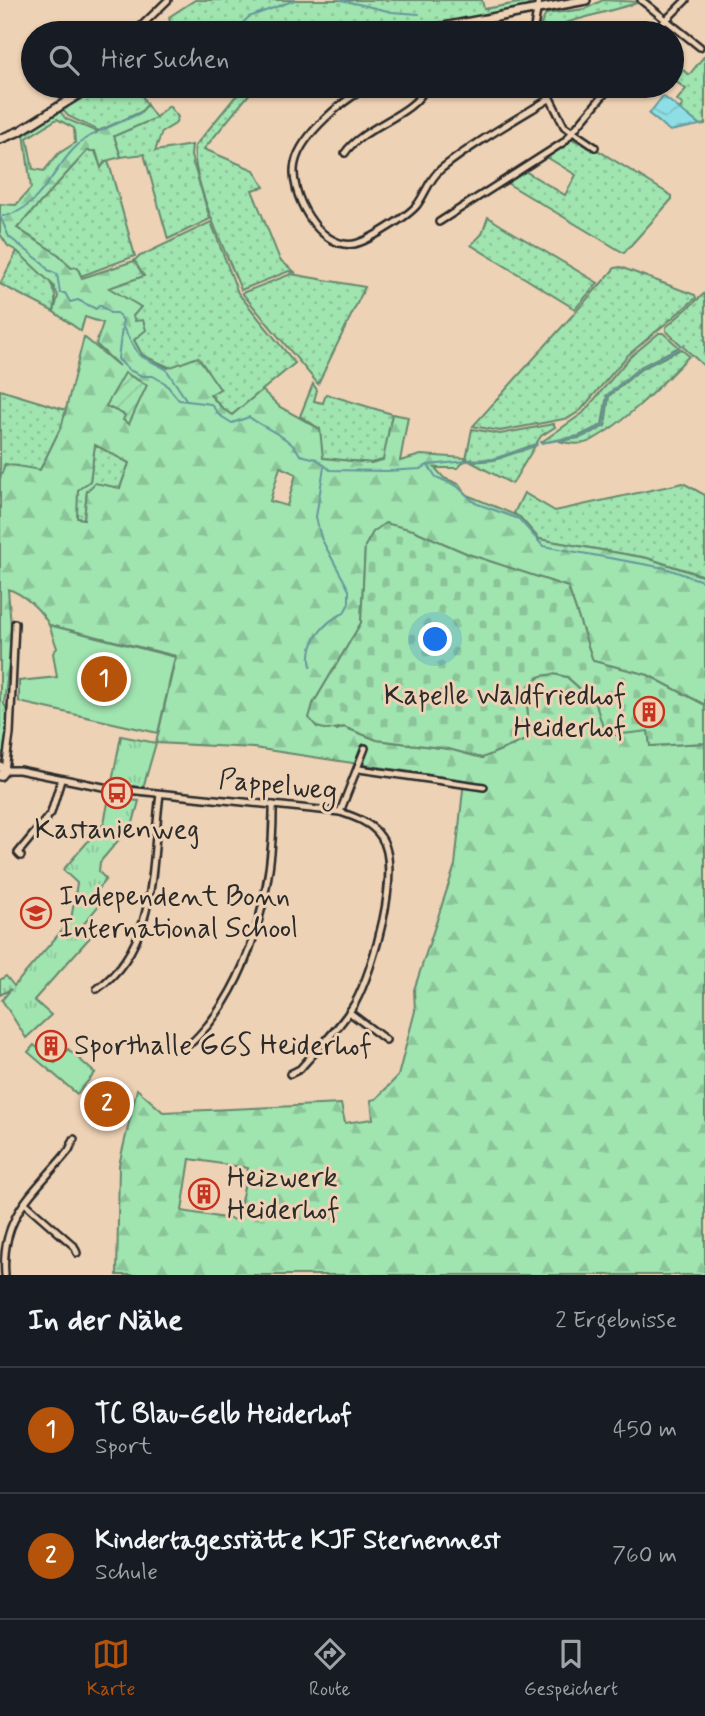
<!DOCTYPE html>
<html lang="de">
<head>
<meta charset="utf-8">
<style>
  body { margin:0; font-family:Mynerve,sans-serif; background:#20242c; color:#f1f3f6 }
  .you { position:absolute; left:436px; top:640px; width:24px; height:24px; margin:-18px; border:5px solid #fff; border-radius:50%; background:#1a73e8; box-shadow:0 0 0 10px #1a73e833 }
  .badge { display:grid; place-items:center; width:46px; height:46px; border-radius:50%; background:#b45309; color:#fff; font-size:23px; font-weight:700 }
  .pin { position:absolute; translate:-50% -50%; border:4px solid #fff; box-shadow:0 2px 7px #0006 }
  .list { margin:0; padding:0; list-style:none }
  h2 { display:flex; justify-content:space-between; align-items:center; height:91px; margin:0; padding:0 28px; font-size:30px }
  h2 small { font-size:23px; font-weight:400; color:#9ea1a6 }
  .list li { display:grid; grid-template-columns:46px 1fr auto; gap:21px; align-items:center; box-sizing:border-box; height:126px; padding:0 28px; border-top:2px solid #363941 }
  .list b { display:block; font-size:26px; white-space:nowrap }
  .list p { margin:0; font-size:23px; white-space:nowrap; color:#9ea1a6 }
  .list em { font-size:23px; font-style:normal; color:#9ea1a6 }
  .icon { flex:none; width:38px; height:38px; fill:none; stroke:currentColor; stroke-width:2; stroke-linecap:round; stroke-linejoin:round }
  .map { position:relative; flex:none; width:705px; height:1275px; overflow:hidden }
  .search { position:absolute; background:#171b24; box-shadow:0 2px 5px #0004; left:21px; right:21px; top:21px; height:77px; display:flex; align-items:center; gap:18px; box-sizing:border-box; padding:0 24px; border-radius:38px; color:#9ea1a6; font-size:26px }
  .sheet { height:343px; background:#171b24 }
  nav { display:flex; justify-content:space-around; align-items:center; box-sizing:border-box; height:98px; border-top:2px solid #363941; background:#171b24; font-size:19px; color:#9ea1a6 }
  nav a { display:grid; justify-items:center; gap:4px }
  nav .on { color:#b45309 }
  .map>svg:first-child { display:block }
  .grass { fill:url(#grass-dots); stroke:#66886e; stroke-width:2 }
  .forest { fill:url(#forest-firs); stroke:#66886e; stroke-width:2; fill-rule:evenodd }
  .cemetery { fill:url(#cemetery-stones); stroke:#66886e; stroke-width:2 }
  .park { fill:url(#park-tufts); stroke:#66886e; stroke-width:2 }
  .garden { fill:url(#garden-furrows); stroke:#66886e; stroke-width:2 }
  .pitch { fill:#a0e4b0; stroke:#66886e; stroke-width:2 }
  .water { fill:url(#water-waves); stroke:#66979b; stroke-width:2 }
  .lines { fill:none; stroke-linecap:round; stroke-linejoin:round }
  .stream { stroke:#66979b; stroke-width:2 }
  .street-casing { stroke:#2b2b2b; stroke-width:10 }
  .secondary-casing { stroke:#2b2b2b; stroke-width:12 }
  .street { stroke:#eed2b5; stroke-width:5 }
  .secondary { stroke:#eed2b5; stroke-width:7 }
  .labels { text-anchor:middle; dominant-baseline:central; stroke-width:6; stroke-linejoin:round; paint-order:stroke }
  .poi-label { font-size:28px; fill:#2b2b2b; stroke:#eed2b5; text-anchor:start }
  .street-label { font-size:28px; fill:#2b2b2b; stroke:#eed2b5 }
</style>
</head>
<body>
<div class="map">
<svg width="705" height="1275" viewBox="0 0 705 1275">
  <defs>
    <pattern id="grass-dots" width="8" height="8" patternUnits="userSpaceOnUse" patternTransform="scale(1.75)"><rect width="8" height="8" fill="#a0e4b0"/><path d="M2 2h.1M6 6h.1" fill="none" stroke="#8ac498" stroke-width="1.8" stroke-linecap="round"/></pattern>
    <pattern id="forest-firs" width="22" height="20" patternUnits="userSpaceOnUse" patternTransform="scale(1.75)"><rect width="22" height="20" fill="#a0e4b0"/><path d="M5 1l3.5 6h-7zM16 11l3.5 6h-7z" fill="#8ac498"/></pattern>
    <pattern id="cemetery-stones" width="16" height="16" patternUnits="userSpaceOnUse" patternTransform="scale(1.75)"><rect width="16" height="16" fill="#a0e4b0"/><path d="M2 7V4a2 2 0 0 1 4 0v3zM10 15v-3a2 2 0 0 1 4 0v3z" fill="#8ac498"/></pattern>
    <pattern id="park-tufts" width="24" height="20" patternUnits="userSpaceOnUse" patternTransform="scale(1.75)"><rect width="24" height="20" fill="#a0e4b0"/><path d="M3 7l-1-3M5 7V3M7 7l1-3M15 17l-1-3M17 17v-4M19 17l1-3" fill="none" stroke="#8ac498"/></pattern>
    <pattern id="garden-furrows" width="10" height="10" patternUnits="userSpaceOnUse" patternTransform="scale(1.75)"><rect width="10" height="10" fill="#a0e4b0"/><path d="M-1 1l2-2M0 10L10 0M9 11l2-2" fill="none" stroke="#8ac498"/></pattern>
    <pattern id="water-waves" width="16" height="10" patternUnits="userSpaceOnUse" patternTransform="scale(1.75)"><rect width="16" height="10" fill="#8ddfe5"/><path d="M0 5q4-4 8 0t8 0" fill="none" stroke="#7ac0c5"/></pattern>
  </defs>
  <rect width="100%" height="100%" fill="#eed2b5"/>
  <filter id="ink" filterUnits="userSpaceOnUse"><feTurbulence type="fractalNoise" baseFrequency=".0143" numOctaves="2"/><feDisplacementMap in="SourceGraphic" scale="14" xChannelSelector="R" yChannelSelector="G"/><feConvolveMatrix kernelMatrix="1 2 1 2 8 2 1 2 1" color-interpolation-filters="sRGB"/></filter>
  <g filter="url(#ink)">
    <g class="grass">
      <path d="M 195,0 L 482,0 L 484,9 L 536,0 L 523,8 L 398,33 L 172,33 L 169,17 Z"/>
      <path d="M 603,0 L 641,2 L 565,23 L 566,27 L 560,29 L 557,25 L 538,30 L 546,14 L 585,9 Z"/>
      <path d="M 705,55 L 705,124 L 700,125 L 679,109 L 683,105 L 677,100 L 686,89 L 675,81 L 683,70 L 689,75 Z"/>
      <path d="M 99,86 L 137,86 L 147,105 L 141,112 L 99,131 L 68,116 L 62,109 Z"/>
      <path d="M 251,86 L 256,86 L 204,149 L 254,170 L 264,187 L 252,190 L 280,260 L 296,273 L 289,271 L 241,290 C 228,257 190,178 195,146 L 235,97 Z"/>
      <path d="M 169,106 L 178,117 L 175,124 L 162,132 L 155,151 L 192,145 L 191,156 L 210,219 L 168,239 L 144,154 L 121,157 L 114,136 L 155,118 Z"/>
      <path d="M 571,139 L 594,148 L 672,196 L 672,199 L 624,253 L 505,182 L 523,170 L 565,195 L 576,175 L 545,156 Z"/>
      <path d="M 94,149 L 101,167 L 108,160 L 135,256 L 81,276 L 77,267 L 71,268 L 59,255 L 17,228 L 87,151 Z"/>
      <path d="M 488,217 L 502,226 L 598,283 L 575,309 L 471,245 L 482,234 Z"/>
      <path d="M 211,222 L 238,293 L 295,363 L 232,415 L 223,409 L 210,394 L 219,389 L 142,355 L 134,340 L 135,321 L 108,288 L 143,276 L 134,261 L 138,257 Z"/>
      <path d="M 17,251 C 39,270 61,281 54,312 L 0,284 Z"/>
      <path d="M 620,267 L 695,295 L 696,298 L 627,356 L 581,410 L 569,418 L 500,431 L 473,426 L 615,268 Z"/>
      <path d="M 291,274 L 365,287 L 318,384 L 242,293 Z"/>
      <path d="M 705,293 L 705,367 L 666,331 L 666,327 Z"/>
      <path d="M 659,333 L 663,333 L 679,347 L 640,367 L 607,395 L 602,425 L 579,436 L 540,443 L 583,413 L 629,358 Z"/>
      <path d="M 681,349 L 689,356 C 662,384 626,422 592,440 C 582,446 570,444 559,441 L 580,438 L 605,426 L 609,396 L 641,369 Z"/>
      <path d="M 313,384 L 317,390 L 314,401 L 323,403 L 326,394 L 392,414 L 384,460 L 371,463 L 322,458 L 320,429 L 300,416 Z"/>
      <path d="M 0,390 L 66,410 L 62,425 L 40,470 L 5,465 L 0,479 Z"/>
      <path d="M 554,424 L 555,427 L 541,436 L 536,444 L 494,459 L 466,460 L 472,429 L 500,434 Z"/>
      <path d="M 95,444 L 129,463 L 120,488 L 87,491 L 84,519 L 76,518 L 78,489 L 90,481 Z"/>
      <path d="M 535,446 L 512,484 L 471,462 L 494,460 Z"/>
      <path d="M 683,483 L 705,495 L 705,576 L 647,558 L 539,539 L 514,513 L 524,493 L 555,511 Z"/>
    </g>
    <path class="forest" d="M 147,105 L 156,118 L 114,136 L 121,157 L 105,161 L 101,168 L 96,151 L 87,151 L 17,228 L 59,255 L 71,268 L 77,267 L 82,278 L 134,261 L 144,276 L 109,288 L 141,307 L 133,316 L 135,321 L 143,320 L 146,330 L 134,340 L 142,355 L 168,368 L 198,357 L 220,389 L 210,395 L 223,409 L 232,415 L 262,390 L 280,407 L 320,429 L 323,458 L 371,463 L 383,460 L 392,414 L 408,417 L 400,461 L 421,455 L 467,458 L 458,468 L 435,468 L 444,478 L 459,484 L 467,495 L 520,517 L 539,539 L 647,558 L 705,577 L 705,705 L 648,675 L 593,661 L 568,587 L 468,554 L 413,530 L 365,546 L 361,623 L 313,704 L 337,730 L 344,727 L 377,740 L 449,749 L 482,758 L 530,738 L 526,694 L 530,684 L 541,675 L 554,674 L 567,677 L 595,703 L 649,731 L 650,746 L 705,743 L 705,1275 L 117,1275 L 119,1165 L 137,1089 L 163,1112 L 341,1104 L 345,1123 L 373,1119 L 371,1100 L 376,1099 L 398,1076 L 415,1011 L 414,990 L 455,865 L 464,780 L 254,748 L 156,743 L 176,656 L 49,625 C 41,610 24,594 8,589 L 12,638 L 4,704 L 10,715 L 5,751 L 0,754 L 0,479 L 5,464 L 40,470 L 62,425 L 84,337 L 119,366 L 96,344 L 103,323 L 85,317 L 81,331 L 54,312 L 58,296 L 53,285 L 17,251 L 8,246 L 0,234 L 0,204 L 16,205 L 31,188 L 24,133 L 59,110 L 66,119 L 97,132 L 141,112 ZM 57,119 L 74,128 L 75,143 L 58,154 L 44,171 L 33,169 L 27,138 ZM 95,445 L 129,463 L 120,488 L 95,483 L 87,491 L 84,519 L 77,518 L 78,490 L 90,481 ZM 280,467 L 296,474 L 287,506 L 270,501 ZM 190,1159 L 248,1168 L 237,1220 L 182,1211 Z"/>
    <path class="cemetery" d="M 385,523 L 413,530 L 468,554 L 568,587 L 593,661 L 648,675 L 705,705 L 705,743 L 650,746 L 648,731 L 606,736 L 595,702 L 567,677 L 554,674 L 541,676 L 530,684 L 526,694 L 530,738 L 482,758 L 449,749 L 377,740 L 344,727 L 328,730 L 317,727 L 309,718 L 313,704 L 361,623 L 365,546 L 373,532 Z"/>
    <g class="park">
      <path d="M 121,736 L 156,743 L 143,788 L 112,782 Z"/>
      <path d="M 109,798 L 139,801 L 133,823 L 100,862 L 99,872 L 106,879 L 91,897 L 99,905 L 83,925 L 93,934 L 34,1000 L 51,1015 L 26,1038 L 2,1000 L 11,989 L 0,995 L 0,980 L 6,976 L 14,986 L 71,920 L 77,883 L 63,870 L 104,823 Z"/>
    </g>
    <path class="garden" d="M 125,373 L 147,385 L 129,424 L 123,420 L 125,415 L 106,406 Z"/>
    <g class="pitch">
      <path d="M 49,625 L 175,657 L 158,733 L 19,702 L 19,681 L 57,677 L 53,653 L 57,648 Z"/>
      <path d="M 34,1045 L 55,1063 L 68,1049 L 95,1073 L 77,1094 L 28,1052 Z"/>
    </g>
    <path class="water" d="M 663,96 L 700,125 L 670,131 L 649,114 Z"/>
    <g class="lines">
      <g class="stream">
        <path d="M 341,0 L 392,12 L 419,14"/>
        <path d="M 232,33 L 249,17 L 295,0"/>
        <path d="M 100,131 L 141,113"/>
        <path d="M 0,216 L 9,237 L 43,263 L 48,270 L 57,274 L 60,293 L 65,293 L 70,302 L 78,300 L 96,309 L 100,305 L 110,313 L 117,313 L 123,320 L 118,359 L 129,370 L 142,376 L 153,376 L 165,383 L 179,400 L 211,404 L 219,415 L 232,423 L 249,417 C 265,429 291,437 300,455 L 317,459 L 330,470 L 386,471 L 420,469 L 428,465 L 436,477 L 457,486 L 475,503 L 519,519 L 543,546 L 665,568 L 705,582"/>
        <path d="M 3,216 C 48,210 57,147 97,133"/>
        <path d="M 122,326 L 139,355 L 166,369 L 187,401"/>
        <path d="M 683,346 L 685,345"/>
        <path d="M 541,443 L 580,437 L 604,425 L 608,395 L 640,368 L 680,348"/>
        <path d="M 470,461 L 493,459 L 537,445"/>
        <path d="M 428,465 L 468,461"/>
        <path d="M 311,666 C 305,643 325,621 344,613 L 349,603 L 349,590 L 321,538 L 316,517 L 324,467"/>
      </g>
      <g class="street-casing">
        <g id="street">
          <path d="M 641,0 L 700,47"/>
          <path d="M 134,33 L 168,0"/>
          <path d="M 533,33 L 539,0"/>
          <path d="M 653,33 L 686,0"/>
          <path d="M 372,86 C 346,96 301,135 295,163 C 288,192 319,250 354,244 C 369,241 408,216 417,205 C 426,193 429,179 441,169 C 474,143 513,121 549,99"/>
          <path d="M 544,86 L 564,126 L 595,147"/>
          <path d="M 345,153 C 363,126 416,115 426,86"/>
          <path d="M 439,222 L 564,142 L 611,86"/>
          <path d="M 15,623 L 10,734 L 5,770 L 19,770 L 108,788 L 340,812 C 355,817 372,823 381,837 C 403,869 373,970 355,1003 C 341,1027 318,1048 300,1069 L 290,1074"/>
          <path d="M 359,769 L 484,787"/>
          <path d="M 340,812 L 365,748"/>
          <path d="M 21,856 L 18,853 L 51,813 L 61,780"/>
          <path d="M 97,989 C 159,945 151,861 160,794"/>
          <path d="M 349,1012 L 386,1040"/>
          <path d="M 180,1049 C 193,1044 199,1035 208,1025 C 255,967 274,878 273,805"/>
          <path d="M 25,1203 L 74,1246 L 77,1253"/>
          <path d="M 5,1275 C 0,1215 35,1192 69,1150 L 74,1139"/>
        </g>
      </g>
      <g class="secondary-casing">
        <g id="secondary">
          <path d="M 412,33 L 586,0"/>
          <path d="M 0,139 L 20,131 L 92,86"/>
          <path d="M 0,766 L 5,770 L 0,776"/>
        </g>
      </g>
      <use href="#street" class="street"/>
      <use href="#secondary" class="secondary"/>
    </g>
  </g>
  <defs>
    <g id="building-ring" transform="scale(1.575)"><circle r="9.5" fill="#eed2b5" stroke="#c8321e" stroke-width="1.5"/><path d="M-4-6H4V6H1V3H-1V6H-4ZM-2.5-4.3h1.7v1.8h-1.7ZM.8-4.3h1.7v1.8H.8ZM-2.5-1h1.7V.8h-1.7ZM.8-1h1.7V.8H.8Z" fill="#c8321e"/></g>
    <g id="bus-ring" transform="scale(1.575)"><circle r="9.5" fill="#eed2b5" stroke="#c8321e" stroke-width="1.5"/><path d="M-5-6H5V4H4V6H2V4H-2V6H-4V4H-5ZM-3.5-4V0h7V-4ZM-3.5 1.2v1.5H-2V1.2ZM2 1.2v1.5H3.5V1.2Z" fill="#c8321e"/></g>
    <g id="school-ring" transform="scale(1.575)"><circle r="9.5" fill="#eed2b5" stroke="#c8321e" stroke-width="1.5"/><path d="M0-5L7-2L0 1L-7-2ZM-4 1L0 2.5L4 1V4Q0 6-4 4Z" fill="#c8321e"/></g>
  </defs>
  <g fill-rule="evenodd">
    <use href="#building-ring" x="649" y="712"/>
    <use href="#bus-ring" x="117" y="793"/>
    <use href="#school-ring" x="36" y="913"/>
    <use href="#building-ring" x="51" y="1046"/>
    <use href="#building-ring" x="204" y="1194"/>
  </g>
  <g class="labels">
    <g class="poi-label">
      <text x="626" y="696" text-anchor="end">Kapelle Waldfriedhof<tspan x="626" dy="32">Heiderhof</tspan></text>
      <text x="117" y="830" text-anchor="middle">Kastanienweg</text>
      <text x="59" y="897">Independent Bonn<tspan x="59" dy="32">International School</tspan></text>
      <text x="74" y="1046">Sporthalle GGS Heiderhof</text>
      <text x="227" y="1178">Heizwerk<tspan x="227" dy="32">Heiderhof</tspan></text>
    </g>
    <g class="street-label">
      <text transform="translate(278 786) rotate(6)">Pappelweg</text>
    </g>
  </g>
</svg>
<div class="you"></div>
<div class="pin badge" style="left:104px;top:679px">1</div>
<div class="pin badge" style="left:107px;top:1104px">2</div>
<div class="search"><svg class="icon" aria-label="search" viewBox="0 0 24 24"><circle cx="10" cy="10" r="6"/><path d="M15 15l6 6"/></svg>Hier suchen</div>
</div>
<section class="sheet">
<h2>In der Nähe<small>2 Ergebnisse</small></h2>
<ul class="list">
<li><span class="badge">1</span><div><b>TC Blau-Gelb Heiderhof</b><p>Sport</p></div><em>450 m</em></li>
<li><span class="badge">2</span><div><b>Kindertagesstätte KJF Sternennest</b><p>Schule</p></div><em>760 m</em></li>
</ul>
</section>
<nav>
<a class="on"><svg class="icon" aria-label="map" viewBox="0 0 24 24"><path d="M3 6l6-2 6 2 6-2v14l-6 2-6-2-6 2zM9 4v14M15 6v14"/></svg>Karte</a>
<a><svg class="icon" aria-label="directions" viewBox="0 0 24 24"><path d="M12 3l9 9-9 9-9-9zM9 14v-3h6M13 9l2 2-2 2"/></svg>Route</a>
<a><svg class="icon" aria-label="saved" viewBox="0 0 24 24"><path d="M7 4h10v16l-5-4-5 4z"/></svg>Gespeichert</a>
</nav>
</body>
</html>
